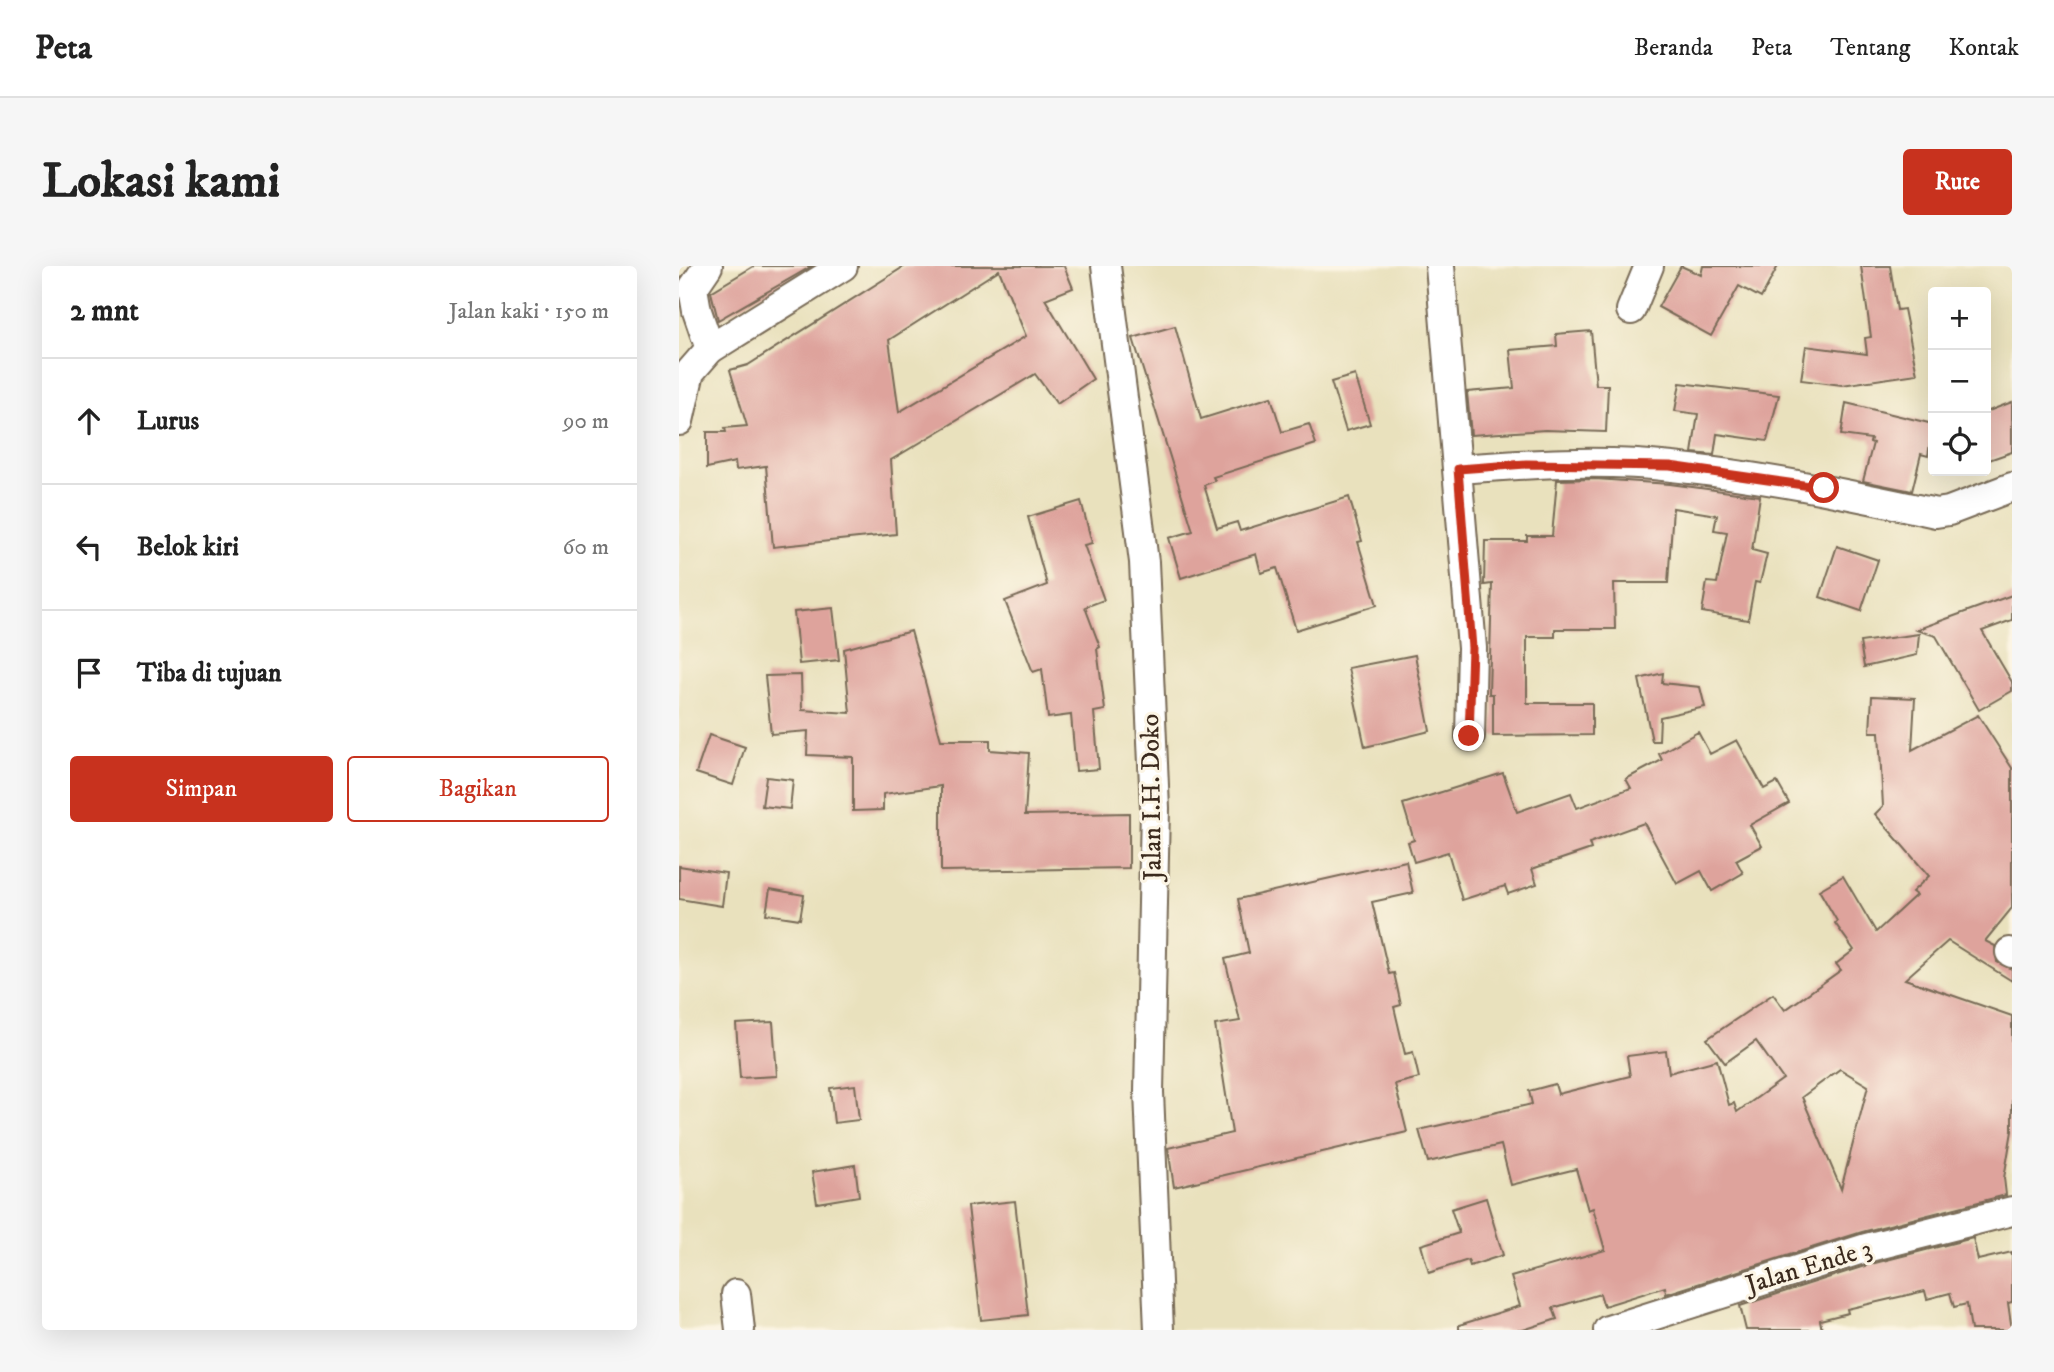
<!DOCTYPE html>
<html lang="id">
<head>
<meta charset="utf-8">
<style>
  body { margin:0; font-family:"IM FELL DW Pica",serif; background:#f6f6f6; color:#222 }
  .controls { position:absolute; right:21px; top:21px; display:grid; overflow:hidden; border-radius:7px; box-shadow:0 7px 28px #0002 }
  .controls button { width:63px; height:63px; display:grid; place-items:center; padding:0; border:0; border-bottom:2px solid #e0e0e0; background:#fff; color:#222; font:35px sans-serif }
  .stop { position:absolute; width:21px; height:21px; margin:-16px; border:5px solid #c8321e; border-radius:50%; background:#fff }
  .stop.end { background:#c8321e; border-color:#fff; box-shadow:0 2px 7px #0008 }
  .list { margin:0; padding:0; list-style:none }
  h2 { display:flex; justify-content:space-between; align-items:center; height:91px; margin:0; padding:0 28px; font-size:30px }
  h2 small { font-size:23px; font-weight:400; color:#767676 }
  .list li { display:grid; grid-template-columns:46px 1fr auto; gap:21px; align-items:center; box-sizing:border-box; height:126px; padding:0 28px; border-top:2px solid #e0e0e0 }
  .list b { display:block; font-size:26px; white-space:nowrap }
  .list em { font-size:23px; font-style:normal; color:#767676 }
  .actions { display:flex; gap:14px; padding:21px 28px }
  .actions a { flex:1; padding:16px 0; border:2px solid #c8321e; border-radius:7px; text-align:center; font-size:24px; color:#c8321e }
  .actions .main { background:#c8321e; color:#fff }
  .icon { flex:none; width:38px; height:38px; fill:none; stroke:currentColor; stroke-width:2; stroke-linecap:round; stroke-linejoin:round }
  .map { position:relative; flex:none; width:1333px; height:1064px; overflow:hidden; border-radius:7px }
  header { display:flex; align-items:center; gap:42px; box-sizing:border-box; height:98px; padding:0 35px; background:#fff; border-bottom:2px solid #e0e0e0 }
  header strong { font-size:33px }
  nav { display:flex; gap:38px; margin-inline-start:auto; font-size:24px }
  .intro { display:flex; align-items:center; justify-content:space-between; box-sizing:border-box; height:168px; padding:0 42px }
  h1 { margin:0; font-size:49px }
  .button { padding:18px 32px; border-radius:7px; background:#c8321e; color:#fff; font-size:24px; font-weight:700 }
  main { display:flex; gap:42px; padding:0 42px }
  aside { flex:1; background:#fff; border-radius:7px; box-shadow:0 7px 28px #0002 }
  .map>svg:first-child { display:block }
  .building { fill:#dea39c; fill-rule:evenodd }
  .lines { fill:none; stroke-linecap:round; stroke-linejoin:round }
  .minor-casing { stroke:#786a56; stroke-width:32 }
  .minor { stroke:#fff; stroke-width:28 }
  .route { stroke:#c8321e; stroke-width:9 }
  .labels { text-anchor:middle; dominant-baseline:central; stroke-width:6; stroke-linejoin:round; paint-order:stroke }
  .street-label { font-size:26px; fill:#3b2a1e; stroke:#fcf5e5 }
</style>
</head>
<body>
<header>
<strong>Peta</strong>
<nav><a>Beranda</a><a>Peta</a><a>Tentang</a><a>Kontak</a></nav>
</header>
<div class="intro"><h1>Lokasi kami</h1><a class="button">Rute</a></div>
<main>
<aside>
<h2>2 mnt<small>Jalan kaki · 150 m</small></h2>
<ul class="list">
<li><svg class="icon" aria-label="ahead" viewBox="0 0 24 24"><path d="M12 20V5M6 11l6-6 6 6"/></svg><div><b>Lurus</b></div><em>90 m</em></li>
<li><svg class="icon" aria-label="left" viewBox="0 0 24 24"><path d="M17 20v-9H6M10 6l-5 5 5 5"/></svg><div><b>Belok kiri</b></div><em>60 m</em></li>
<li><svg class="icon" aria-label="arrive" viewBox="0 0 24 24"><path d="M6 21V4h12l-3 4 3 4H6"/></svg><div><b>Tiba di tujuan</b></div></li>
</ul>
<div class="actions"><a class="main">Simpan</a><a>Bagikan</a></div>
</aside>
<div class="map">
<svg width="1333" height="1064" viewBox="0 0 1333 1064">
  <rect width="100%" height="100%" fill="#fcf5e5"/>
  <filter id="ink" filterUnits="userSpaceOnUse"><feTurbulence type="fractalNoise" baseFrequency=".0143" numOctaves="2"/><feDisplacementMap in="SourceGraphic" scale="14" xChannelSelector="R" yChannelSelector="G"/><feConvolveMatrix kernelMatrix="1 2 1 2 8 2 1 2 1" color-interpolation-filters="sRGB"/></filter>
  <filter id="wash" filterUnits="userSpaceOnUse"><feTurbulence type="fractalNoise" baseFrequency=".00686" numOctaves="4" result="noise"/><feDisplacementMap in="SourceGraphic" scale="28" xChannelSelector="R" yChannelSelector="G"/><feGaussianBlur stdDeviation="1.57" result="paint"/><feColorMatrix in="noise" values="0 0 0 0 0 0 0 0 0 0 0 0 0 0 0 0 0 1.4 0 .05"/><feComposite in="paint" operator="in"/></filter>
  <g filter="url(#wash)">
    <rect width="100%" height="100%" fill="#e9e1bd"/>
    <g id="blocks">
      <g class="building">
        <path d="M 75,0 L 133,0 L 39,54 L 32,26 Z"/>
        <path d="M 226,0 L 385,0 L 394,22 L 366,33 L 414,113 L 378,138 L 356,108 L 212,194 L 217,268 L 94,281 L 87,200 L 57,204 L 56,196 L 28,202 L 28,166 L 47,166 L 46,162 L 68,160 L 51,104 L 69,99 ZM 320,4 L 347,70 L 220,146 L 210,74 Z"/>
        <path d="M 1002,0 L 1022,9 L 1024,0 L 1099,0 L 1082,32 L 1060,20 L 1032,70 L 979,41 Z"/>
        <path d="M 1182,0 L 1211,0 L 1218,44 L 1225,43 L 1238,108 L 1163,119 L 1122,114 L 1127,80 L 1188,88 L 1186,72 L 1192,71 Z"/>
        <path d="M 496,60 L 522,153 L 592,131 L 603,166 L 630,158 L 637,178 L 534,211 L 536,215 L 525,219 L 538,262 L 558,256 L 561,265 L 670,231 L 683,275 L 679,276 L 698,339 L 617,364 L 598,302 L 582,307 L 577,288 L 502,312 L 490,272 L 514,265 L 454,72 Z"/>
        <path d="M 912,65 L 917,119 L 929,119 L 927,166 L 866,164 L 792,169 L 788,126 L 835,122 L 831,84 L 878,80 L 877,68 Z"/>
        <path d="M 676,109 L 691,158 L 667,165 L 652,116 Z"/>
        <path d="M 1001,117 L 1100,129 L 1088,175 L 1038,168 L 1035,189 L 1013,187 L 1019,148 L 996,145 Z"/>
        <path d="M 1333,136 L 1333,186 L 1307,195 L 1307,146 Z"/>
        <path d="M 1167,137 L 1254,158 L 1249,190 L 1242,188 L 1233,225 L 1184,215 L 1194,177 L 1191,176 L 1192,173 L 1162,169 Z"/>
        <path d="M 916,213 L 991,218 L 1081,230 L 1073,284 L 1088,288 L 1081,317 L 1076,316 L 1069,354 L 1023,346 L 1028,316 L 1038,317 L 1048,266 L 1035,264 L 1038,249 L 994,242 L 989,317 L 935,317 L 936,363 L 876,363 L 876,371 L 848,371 L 848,437 L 913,437 L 913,469 L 814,470 L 814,428 L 810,428 L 813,318 L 805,319 L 806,275 L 848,275 L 848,270 L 873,270 L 878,214 Z"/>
        <path d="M 402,235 L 413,277 L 405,279 L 425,334 L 406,341 L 421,381 L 418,383 L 426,444 L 415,446 L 420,503 L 397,505 L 392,449 L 369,452 L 363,403 L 354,406 L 326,335 L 368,319 L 349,251 Z"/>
        <path d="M 1158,280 L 1199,294 L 1182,345 L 1141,331 Z"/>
        <path d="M 1333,329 L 1333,354 L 1303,365 L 1333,416 L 1333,425 L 1300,444 L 1257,370 L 1237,364 Z"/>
        <path d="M 154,342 L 160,394 L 120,398 L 115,346 Z"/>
        <path d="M 232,365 L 262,474 L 311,474 L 311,484 L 350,487 L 346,549 L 450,547 L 450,602 L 262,605 L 262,520 L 204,528 L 204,544 L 174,545 L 174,491 L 128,489 L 129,465 L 92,468 L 86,410 L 122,409 L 123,444 L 171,447 L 165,383 Z"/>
        <path d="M 1240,368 L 1238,389 L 1185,401 L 1181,376 Z"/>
        <path d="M 736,389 L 751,465 L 686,481 L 669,402 Z"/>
        <path d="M 984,407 L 983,417 L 1021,421 L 1026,441 L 981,451 L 980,475 L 973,475 L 960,413 Z"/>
        <path d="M 1193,430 L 1236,432 L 1233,484 L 1299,449 L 1333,502 L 1333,642 L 1306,675 L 1316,680 L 1318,696 L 1333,703 L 1333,715 L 1269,675 L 1226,713 L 1333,750 L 1333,865 L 1325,912 L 1327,929 L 1183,966 L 987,1028 L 986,1021 L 925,1040 L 921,1028 L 874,1042 L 878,1053 L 844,1064 L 780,1064 L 780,1059 L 841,1040 L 832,1011 L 926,984 L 914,942 L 909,944 L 897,903 L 832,919 L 822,879 L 749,896 L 740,864 L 853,838 L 850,825 L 876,818 L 879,828 L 951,810 L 948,790 L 987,785 L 990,807 L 1038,794 L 1050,839 L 1055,837 L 1058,846 L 1104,813 L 1077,775 L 1046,797 L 1028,773 L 1094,728 L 1106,744 L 1162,704 L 1157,698 L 1175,684 L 1156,657 L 1158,655 L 1140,624 L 1164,610 L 1197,666 L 1237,629 L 1233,626 L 1250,610 L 1196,548 L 1204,540 L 1200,466 L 1191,466 ZM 1161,803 L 1189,820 L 1162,923 L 1123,831 Z"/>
        <path d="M 1019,466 L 1031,488 L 1058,474 L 1085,523 L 1098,516 L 1110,537 L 1071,559 L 1083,580 L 1057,594 L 1064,607 L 1033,625 L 1022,605 L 998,618 L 965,557 L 910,577 L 912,583 L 853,603 L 858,618 L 829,628 L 826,620 L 783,634 L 769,586 L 735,596 L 729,576 L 735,574 L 724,538 L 824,507 L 838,546 L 892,527 L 898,542 L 952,522 L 947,513 L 983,494 L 980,488 Z"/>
        <path d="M 30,469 L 66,481 L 54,519 L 17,507 Z"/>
        <path d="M 87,511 L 114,514 L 111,543 L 83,540 Z"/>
        <path d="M 727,595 L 734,627 L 693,636 L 710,708 L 715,707 L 722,739 L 715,741 L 726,788 L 734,786 L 740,812 L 716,818 L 728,866 L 495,921 L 489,882 L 553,867 L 536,759 L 561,755 L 546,693 L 570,687 L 559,633 Z"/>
        <path d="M 0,600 L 47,607 L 43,640 L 0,633 Z"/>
        <path d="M 91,623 L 125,629 L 121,653 L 87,648 Z"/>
        <path d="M 94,756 L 98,810 L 61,812 L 57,758 Z"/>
        <path d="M 176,819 L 180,854 L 155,857 L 151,822 Z"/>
        <path d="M 176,899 L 180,930 L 138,937 L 133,906 Z"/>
        <path d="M 807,932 L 824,989 L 791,1000 L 789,994 L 750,1007 L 742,979 L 780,967 L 772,943 Z"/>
        <path d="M 336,935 L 349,1049 L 302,1054 L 289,940 Z"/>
        <path d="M 1294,972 L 1299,994 L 1333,986 L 1333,1036 L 1329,1037 L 1333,1064 L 1292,1064 L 1288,1038 L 1275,1041 L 1271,1027 L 1248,1033 L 1246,1025 L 1168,1043 L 1169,1047 L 1141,1054 L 1143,1064 L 1067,1064 L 1061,1040 L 1192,998 Z"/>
      </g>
    </g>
  </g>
  <g filter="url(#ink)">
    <use href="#blocks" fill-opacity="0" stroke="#786a56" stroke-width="2"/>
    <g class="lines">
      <g class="minor-casing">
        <g id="minor">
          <path d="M 29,0 L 14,22 L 18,45 L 31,83"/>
          <path d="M 427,0 L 465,296 L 476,542 L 470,826 L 480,1064"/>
          <path d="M 761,0 L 793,382 L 791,470"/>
          <path d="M 952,44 L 970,0"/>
          <path d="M 0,155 L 11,106 L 31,83 L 164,0"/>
          <path d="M 779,203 C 849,198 923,193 993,201 C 1082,210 1169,228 1257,247 L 1270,245 L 1333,221"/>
          <path d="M 1331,686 L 1333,687"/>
          <path d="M 57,1028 L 61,1064"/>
          <path d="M 929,1064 L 1187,982 L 1333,945"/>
        </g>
      </g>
      <use href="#minor" class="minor"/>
    </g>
  </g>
  <g class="lines" filter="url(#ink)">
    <path class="route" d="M 790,470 L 793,382 L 779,203 L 847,198 L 991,200 L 1145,222"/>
  </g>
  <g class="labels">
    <g class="street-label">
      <text transform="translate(473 531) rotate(-91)">Jalan I.H. Doko</text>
      <text transform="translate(1130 1001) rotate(-17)">Jalan Ende 3</text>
    </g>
  </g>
</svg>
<div class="controls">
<button>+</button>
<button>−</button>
<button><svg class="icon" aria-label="locate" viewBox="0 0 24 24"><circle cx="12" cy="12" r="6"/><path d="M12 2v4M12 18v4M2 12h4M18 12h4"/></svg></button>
</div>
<div class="stop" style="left:1145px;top:222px"></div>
<div class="stop end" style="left:790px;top:470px"></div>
</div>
</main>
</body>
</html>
